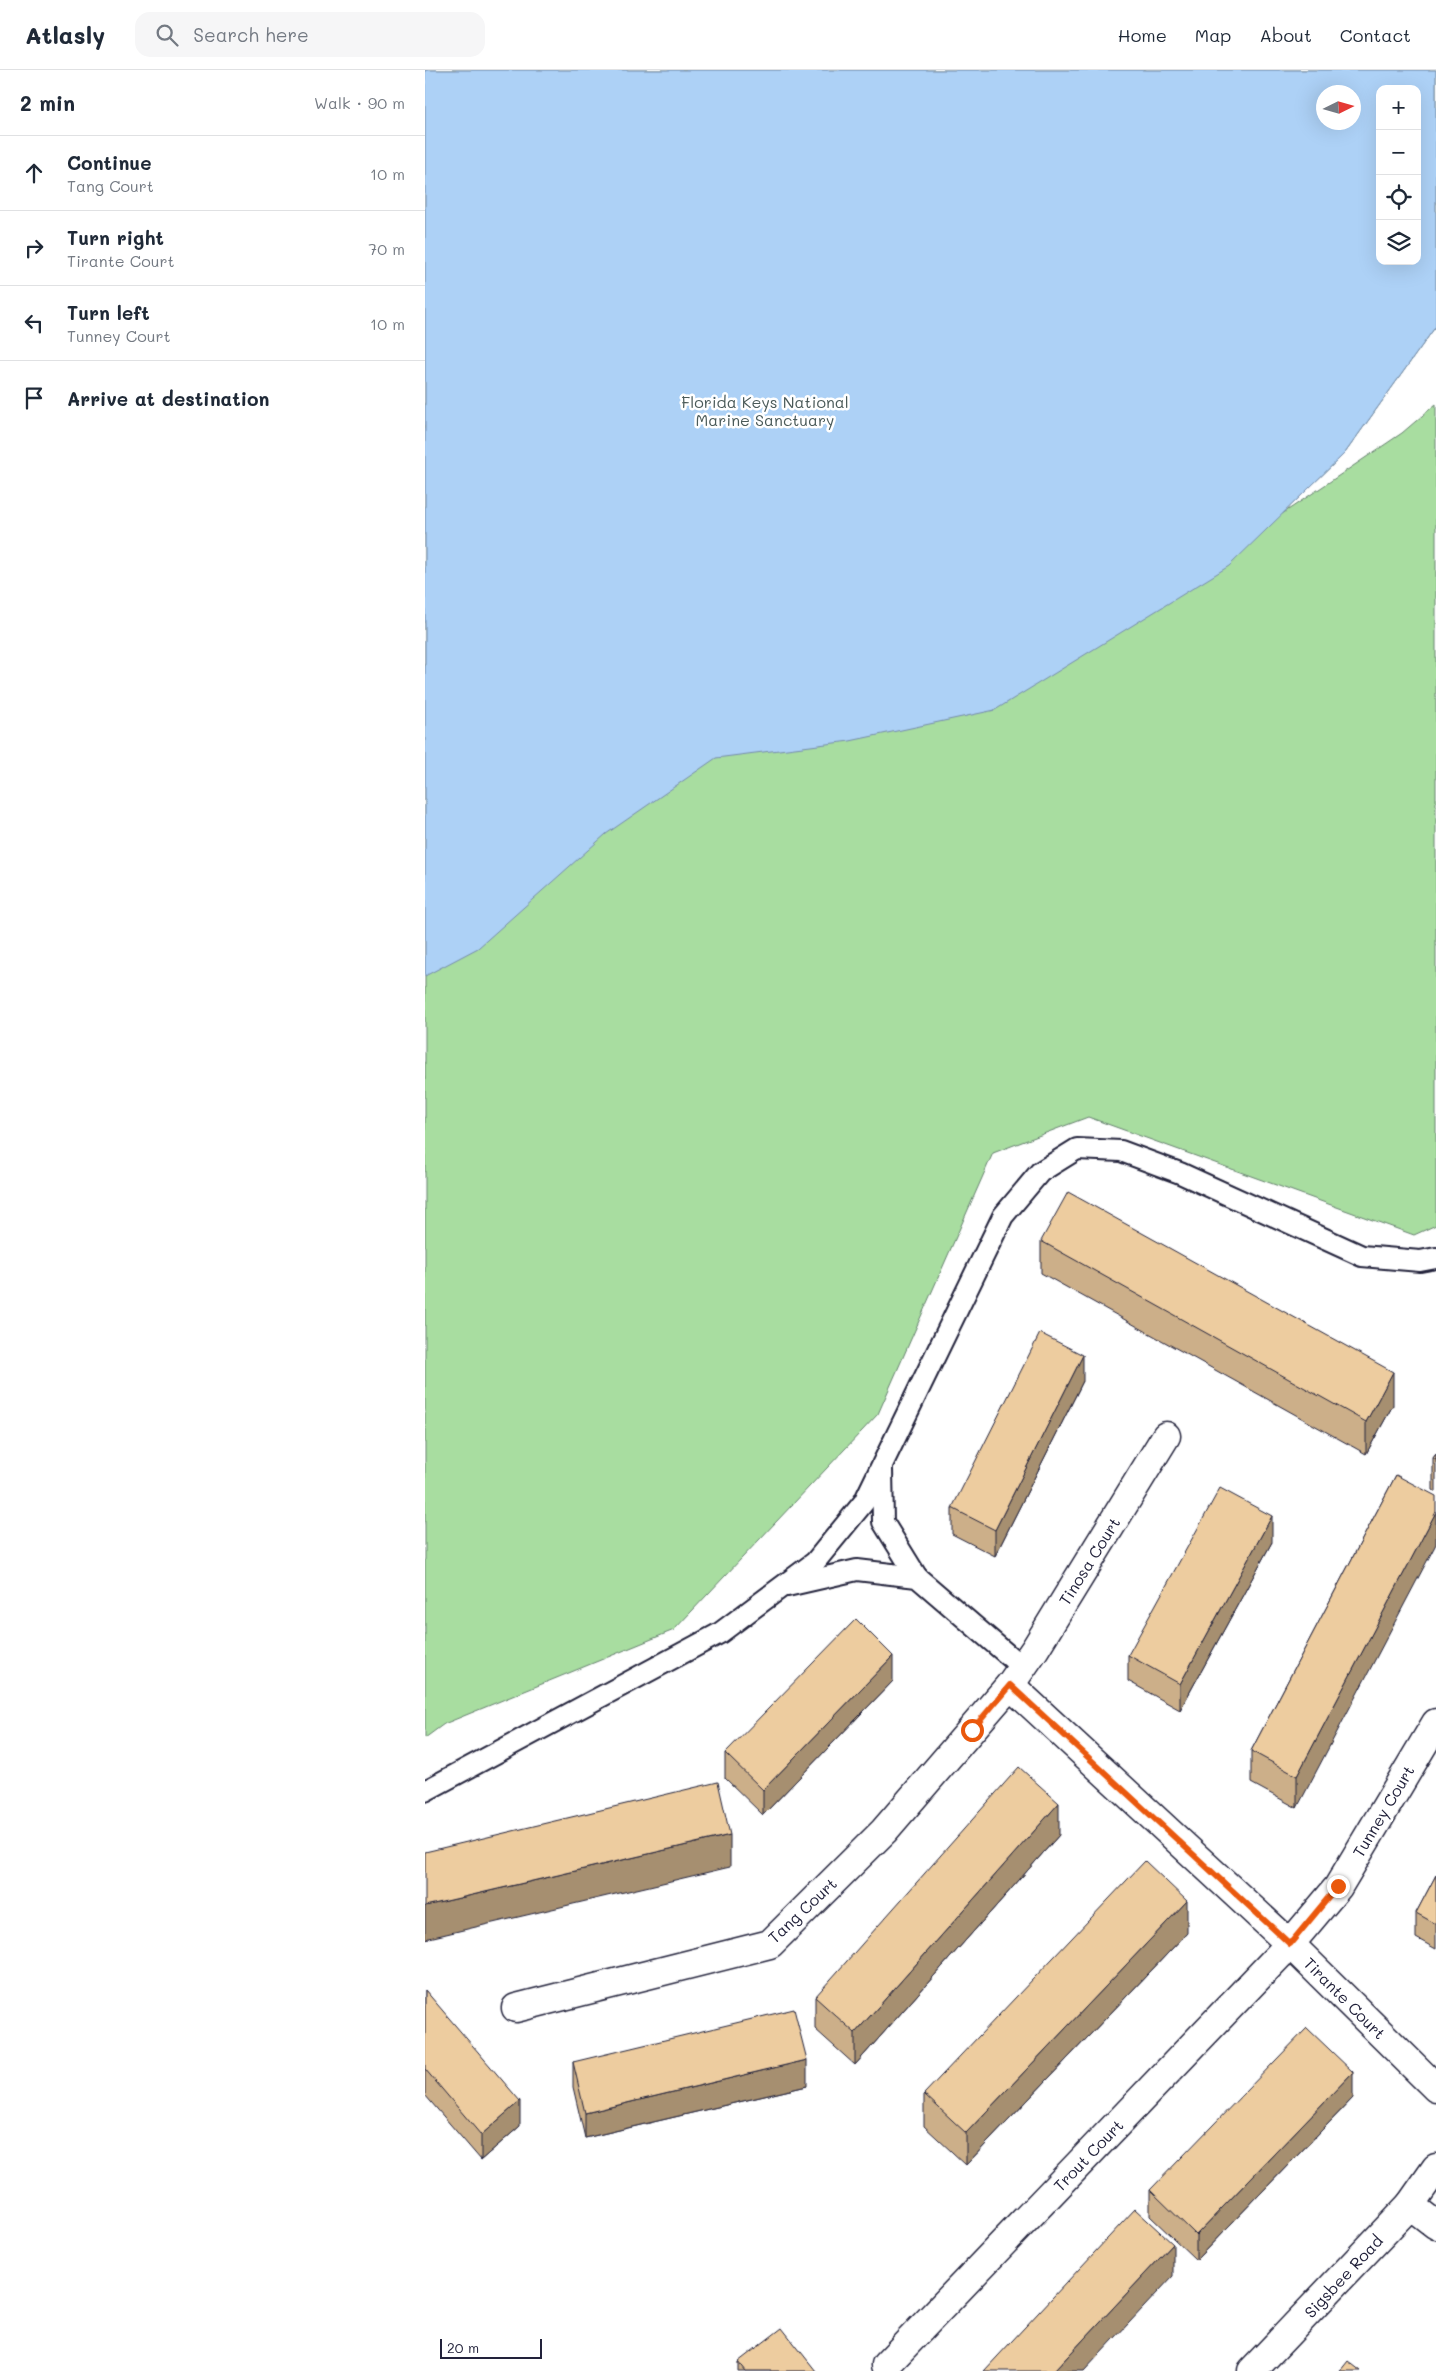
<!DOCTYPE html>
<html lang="en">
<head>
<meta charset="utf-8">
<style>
  body { margin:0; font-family:Mali,sans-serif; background:#f6f6f7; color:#1f2937 }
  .controls { position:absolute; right:15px; top:15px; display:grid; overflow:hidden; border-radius:10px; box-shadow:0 5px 20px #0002 }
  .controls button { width:45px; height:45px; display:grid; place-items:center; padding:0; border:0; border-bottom:1px solid #e0e1e3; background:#fff; color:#1f2937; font:25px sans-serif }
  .compass { position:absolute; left:891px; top:15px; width:45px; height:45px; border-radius:50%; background:#fff; box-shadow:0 5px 20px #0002; rotate:85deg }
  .scale { position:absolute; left:15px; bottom:12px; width:102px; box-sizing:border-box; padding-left:5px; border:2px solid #22223b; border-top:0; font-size:14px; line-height:18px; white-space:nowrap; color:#22223b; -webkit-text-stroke:4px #fff; paint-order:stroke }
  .stop { position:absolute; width:15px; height:15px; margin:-11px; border:4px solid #ea580c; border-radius:50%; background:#fff }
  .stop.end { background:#ea580c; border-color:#fff; box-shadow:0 1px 5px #0008 }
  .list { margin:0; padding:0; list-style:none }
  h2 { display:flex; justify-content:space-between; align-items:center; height:65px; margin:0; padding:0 20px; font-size:21px }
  h2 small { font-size:16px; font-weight:400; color:#747a83 }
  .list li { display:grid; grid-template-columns:32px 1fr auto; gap:15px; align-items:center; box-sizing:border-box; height:75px; padding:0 20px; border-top:1px solid #e0e1e3 }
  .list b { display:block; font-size:19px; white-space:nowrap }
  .list p { margin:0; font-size:16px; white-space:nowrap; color:#747a83 }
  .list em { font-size:16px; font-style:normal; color:#747a83 }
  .icon { flex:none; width:28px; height:28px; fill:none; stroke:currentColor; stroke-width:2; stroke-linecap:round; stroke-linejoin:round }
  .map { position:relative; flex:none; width:1011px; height:2301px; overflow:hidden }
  header { display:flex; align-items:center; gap:30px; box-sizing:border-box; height:70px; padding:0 25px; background:#fff; border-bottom:1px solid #e0e1e3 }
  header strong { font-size:24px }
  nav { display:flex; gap:28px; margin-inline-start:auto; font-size:18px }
  .search { width:350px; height:45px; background:#f6f6f7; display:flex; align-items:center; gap:12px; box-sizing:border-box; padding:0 18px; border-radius:15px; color:#747a83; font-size:19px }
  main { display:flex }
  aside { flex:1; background:#fff }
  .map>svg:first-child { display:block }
  .green { fill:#a8dda0; stroke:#65806e; fill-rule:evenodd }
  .water { fill:#add1f6; stroke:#758bab; fill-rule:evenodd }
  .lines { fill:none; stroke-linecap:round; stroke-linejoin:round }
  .lane-casing { stroke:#22223b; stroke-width:24 }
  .street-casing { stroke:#22223b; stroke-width:31 }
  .lane { stroke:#fff; stroke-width:20 }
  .street { stroke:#fff; stroke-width:28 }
  .wall { fill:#ccaf89; stroke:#22223b }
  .shaded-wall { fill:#a68f6f; stroke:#22223b }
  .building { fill:#edcc9f; stroke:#22223b }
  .route { stroke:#ea580c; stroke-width:6 }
  .labels { text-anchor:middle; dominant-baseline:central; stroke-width:5; stroke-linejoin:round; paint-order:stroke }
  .park-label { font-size:16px; fill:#4a5a59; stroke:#fff }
  .street-label { font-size:16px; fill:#22223b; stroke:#fff }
</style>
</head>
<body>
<header>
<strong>Atlasly</strong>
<div class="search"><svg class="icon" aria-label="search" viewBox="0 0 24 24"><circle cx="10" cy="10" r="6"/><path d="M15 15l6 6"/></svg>Search here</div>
<nav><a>Home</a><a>Map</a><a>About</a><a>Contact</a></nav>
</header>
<main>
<aside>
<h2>2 min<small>Walk · 90 m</small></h2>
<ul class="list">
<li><svg class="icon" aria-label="ahead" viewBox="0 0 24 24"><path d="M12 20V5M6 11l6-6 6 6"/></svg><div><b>Continue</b><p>Tang Court</p></div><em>10 m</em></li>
<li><svg class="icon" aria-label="right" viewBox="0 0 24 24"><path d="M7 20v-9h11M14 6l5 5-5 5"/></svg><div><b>Turn right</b><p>Tirante Court</p></div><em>70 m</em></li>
<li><svg class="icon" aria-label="left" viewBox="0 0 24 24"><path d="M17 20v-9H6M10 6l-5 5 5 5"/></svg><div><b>Turn left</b><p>Tunney Court</p></div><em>10 m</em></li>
<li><svg class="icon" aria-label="arrive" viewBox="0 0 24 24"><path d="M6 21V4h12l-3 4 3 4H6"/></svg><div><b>Arrive at destination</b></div></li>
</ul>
</aside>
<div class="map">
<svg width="1011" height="2301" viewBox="0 0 1011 2301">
  <rect width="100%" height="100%" fill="#fff"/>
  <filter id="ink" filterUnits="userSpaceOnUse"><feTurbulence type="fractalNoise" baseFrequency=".02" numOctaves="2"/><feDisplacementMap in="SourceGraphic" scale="10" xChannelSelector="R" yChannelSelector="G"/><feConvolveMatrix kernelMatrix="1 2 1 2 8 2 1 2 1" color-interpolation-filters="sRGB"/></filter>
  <g filter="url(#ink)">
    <path class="green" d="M 0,0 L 1011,0 L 1011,256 L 920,383 L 857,444 L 977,363 L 1011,334 L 1011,1155 L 989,1165 L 663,1047 L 568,1083 L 453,1344 L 249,1560 L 19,1654 L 0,1668 ZM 955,19 L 992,19 L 992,191 L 955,191 ZM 898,22 L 928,22 L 928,52 L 898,52 Z"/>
    <path class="water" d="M 0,0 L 1011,0 L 1011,256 L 920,383 L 804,496 L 570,640 L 425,671 L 291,688 L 181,764 L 53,878 L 0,906 ZM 955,19 L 992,19 L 992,191 L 955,191 ZM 898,22 L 928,22 L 928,52 L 898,52 Z"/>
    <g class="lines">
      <g class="lane-casing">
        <g id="lane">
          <path d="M 457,1399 L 458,1452 L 492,1507"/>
          <path d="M 362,1516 L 432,1500 L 492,1507 L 598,1598"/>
          <path d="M 0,1721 L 295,1563 L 390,1492 L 439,1432 L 578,1146 L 615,1102 L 652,1079 L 696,1081 L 755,1103 L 937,1186 L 995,1191 L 1011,1188"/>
        </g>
      </g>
      <g class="street-casing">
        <g id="street">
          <path d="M 585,1615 L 865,1874 L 1011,2018"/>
          <path d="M 91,1938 L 345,1874 L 459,1761 L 585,1615 L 610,1579 L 741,1366"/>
          <path d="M 985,2135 L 1011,2098"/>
          <path d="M 461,2295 L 865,1874 L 913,1817 L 1011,1653"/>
          <path d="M 827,2301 L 985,2135 L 1011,2155"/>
        </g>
      </g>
      <use href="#lane" class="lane"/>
      <use href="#street" class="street"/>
    </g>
    <g class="wall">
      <path d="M 616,1171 L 968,1335 L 941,1384 L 616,1203 Z"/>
      <path d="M 658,1311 L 570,1486 L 527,1464 L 527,1438 Z"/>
      <path d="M 1011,1384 L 1011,1422 L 1008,1420 L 1008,1388 Z"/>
      <path d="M 971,1405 L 872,1738 L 826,1713 L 826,1681 Z"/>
      <path d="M 847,1472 L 755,1640 L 703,1611 L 703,1585 Z"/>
      <path d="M 468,1611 L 338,1745 L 300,1708 L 300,1683 Z"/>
      <path d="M 634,1765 L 430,1995 L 390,1959 L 390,1927 Z"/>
      <path d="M 1011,1805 L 1011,1879 L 991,1868 L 991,1843 Z"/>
      <path d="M 762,1863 L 541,2095 L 499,2056 L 499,2024 Z"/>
      <path d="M 0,1920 L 95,2056 L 56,2090 L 0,2025 Z"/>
      <path d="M 148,1992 L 382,2016 L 160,2068 L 148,2017 Z"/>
      <path d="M 928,2028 L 771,2190 L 725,2146 L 725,2120 Z"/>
      <path d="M 313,2292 L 391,2301 L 313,2301 Z"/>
    </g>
    <g class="shaded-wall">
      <path d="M 658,1285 L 658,1311 L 570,1486 L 570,1460 Z"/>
      <path d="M 968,1302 L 968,1335 L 941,1384 L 941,1352 Z"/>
      <path d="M 1011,1442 L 1011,1474 L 872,1738 L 872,1706 Z"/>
      <path d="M 847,1446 L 847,1472 L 755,1640 L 755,1614 Z"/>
      <path d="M 468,1586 L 468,1611 L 338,1745 L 338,1720 Z"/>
      <path d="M 634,1733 L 634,1765 L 430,1995 L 430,1963 Z"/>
      <path d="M 305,1765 L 305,1797 L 0,1869 L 0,1836 Z"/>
      <path d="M 762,1831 L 762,1863 L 541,2095 L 541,2063 Z"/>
      <path d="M 382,1990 L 382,2016 L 160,2068 L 160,2043 Z"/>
      <path d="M 928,2002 L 928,2028 L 771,2190 L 771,2165 Z"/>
      <path d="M 95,2031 L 95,2056 L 56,2090 L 56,2065 Z"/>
      <path d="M 748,2174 L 748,2206 L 659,2301 L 629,2301 Z"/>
    </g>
    <g class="building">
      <path d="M 643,1122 L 968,1302 L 941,1352 L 616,1171 Z"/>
      <path d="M 615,1263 L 658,1285 L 570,1460 L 527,1438 Z"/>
      <path d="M 1011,1384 L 1011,1390 L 1008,1388 Z"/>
      <path d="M 971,1405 L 1011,1426 L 1011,1442 L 872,1706 L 826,1681 Z"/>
      <path d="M 795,1418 L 847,1446 L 755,1614 L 703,1585 Z"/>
      <path d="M 431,1549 L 468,1586 L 338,1720 L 300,1683 Z"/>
      <path d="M 594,1697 L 634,1733 L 430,1963 L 390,1927 Z"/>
      <path d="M 293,1712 L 305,1765 L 0,1836 L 0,1782 Z"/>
      <path d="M 720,1791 L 762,1831 L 541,2063 L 499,2024 Z"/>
      <path d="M 1011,1805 L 1011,1854 L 991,1843 Z"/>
      <path d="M 0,1920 L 95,2031 L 56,2065 L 0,1999 Z"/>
      <path d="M 369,1939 L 382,1990 L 160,2043 L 148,1992 Z"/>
      <path d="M 882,1958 L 928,2002 L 771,2165 L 725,2120 Z"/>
      <path d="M 710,2139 L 748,2174 L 629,2301 L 559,2301 Z"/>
      <path d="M 357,2258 L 391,2301 L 320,2301 L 313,2292 Z"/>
      <path d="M 923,2291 L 936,2301 L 915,2301 Z"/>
    </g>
  </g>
  <g class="lines" filter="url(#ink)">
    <path class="route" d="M 547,1660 L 585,1615 L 865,1874 L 913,1816"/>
  </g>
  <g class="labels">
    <g class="park-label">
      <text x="340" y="331">Florida Keys National<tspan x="340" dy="18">Marine Sanctuary</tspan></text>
    </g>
    <g class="street-label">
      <text transform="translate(664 1491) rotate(-58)">Tinosa Court</text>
      <text transform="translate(958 1741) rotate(-59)">Tunney Court</text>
      <text transform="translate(377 1840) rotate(-43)">Tang Court</text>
      <text transform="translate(920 1928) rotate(45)">Tirante Court</text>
      <text transform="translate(663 2085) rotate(-46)">Trout Court</text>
      <text transform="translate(918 2206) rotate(-47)">Sigsbee Road</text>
    </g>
  </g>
</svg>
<div class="controls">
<button>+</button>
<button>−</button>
<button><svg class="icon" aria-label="locate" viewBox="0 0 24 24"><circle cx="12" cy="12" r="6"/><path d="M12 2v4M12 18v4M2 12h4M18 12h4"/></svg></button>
<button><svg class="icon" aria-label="layers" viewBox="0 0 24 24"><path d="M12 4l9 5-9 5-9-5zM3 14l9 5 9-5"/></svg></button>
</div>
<svg class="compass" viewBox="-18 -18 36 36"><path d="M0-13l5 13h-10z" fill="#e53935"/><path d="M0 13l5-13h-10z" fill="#747a83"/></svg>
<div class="scale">20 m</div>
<div class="stop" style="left:547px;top:1660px"></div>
<div class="stop end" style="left:913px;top:1816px"></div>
</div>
</main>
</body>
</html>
